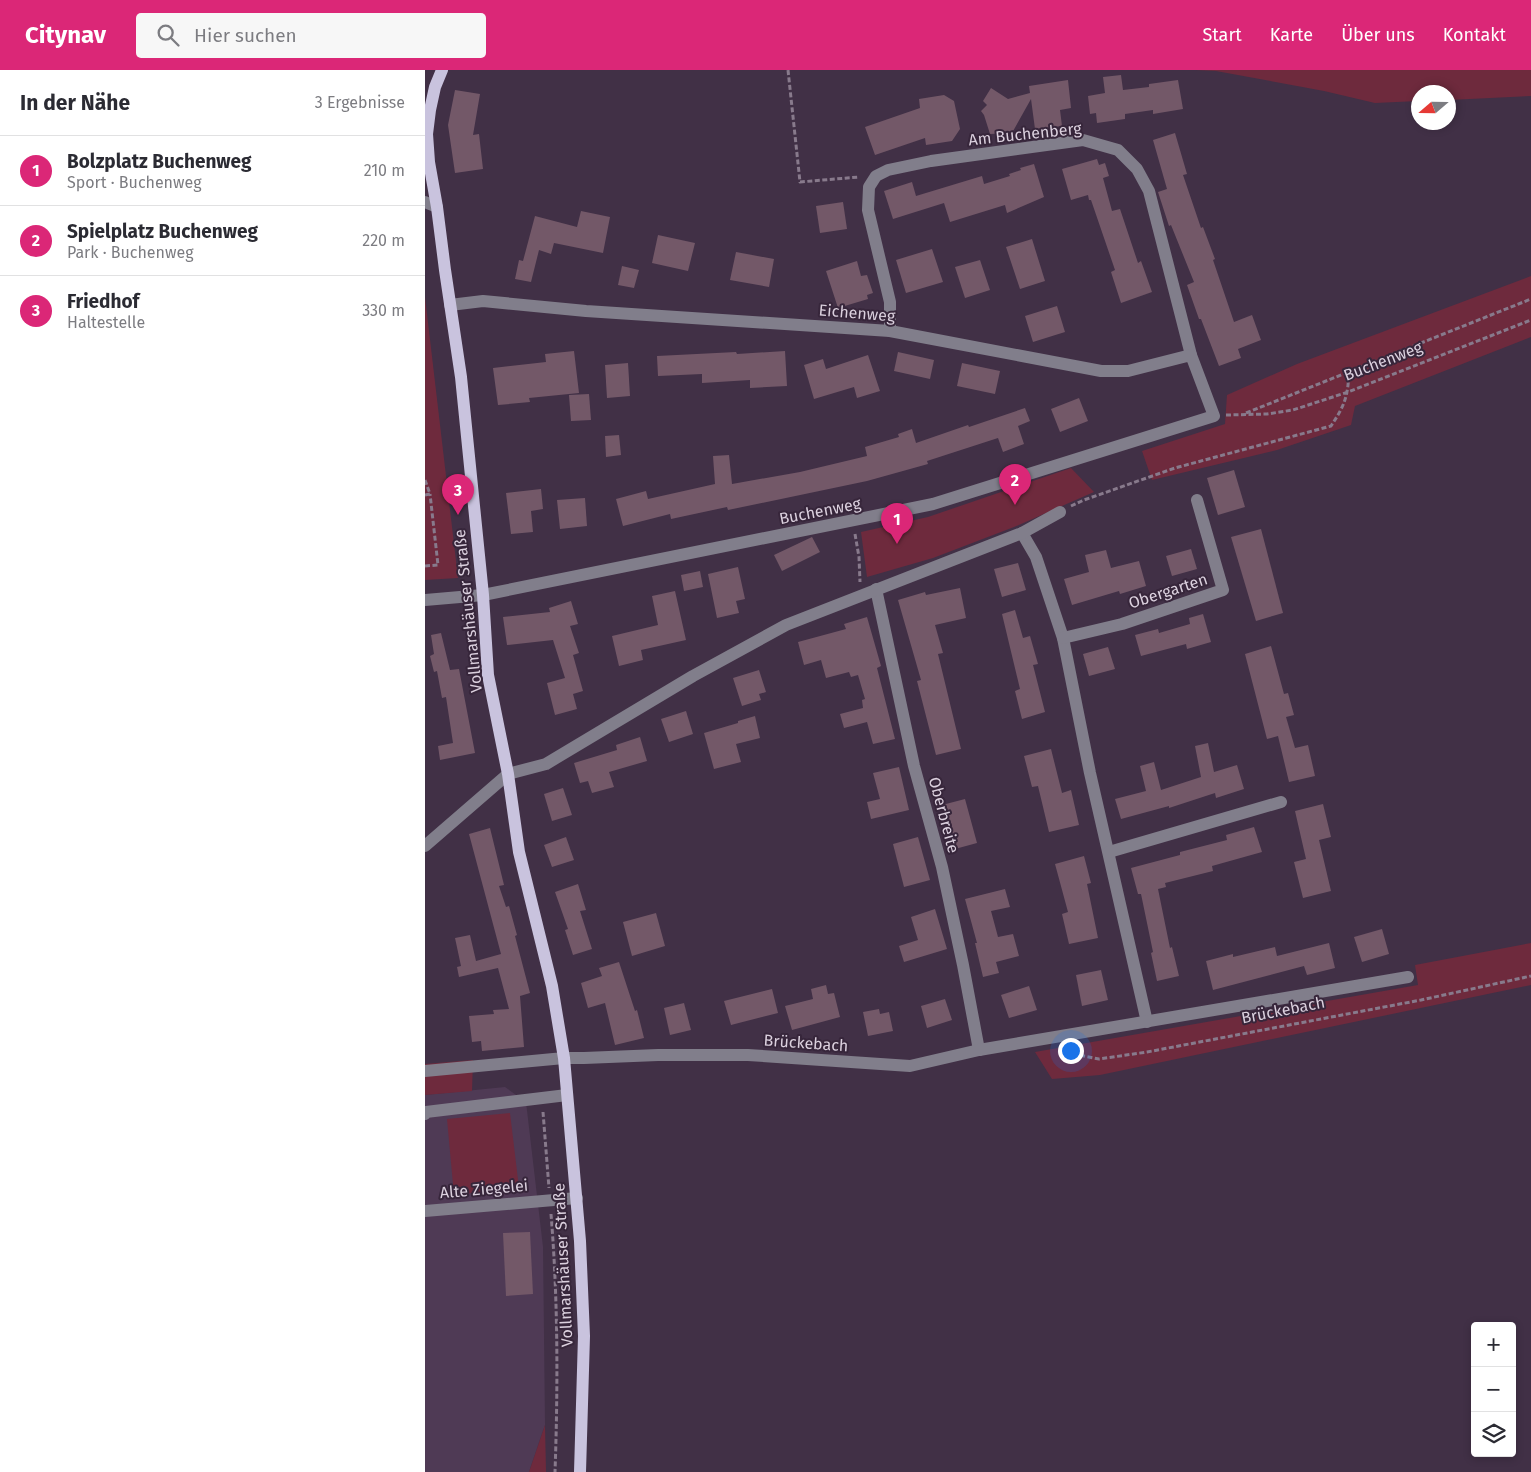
<!DOCTYPE html>
<html lang="de">
<head>
<meta charset="utf-8">
<style>
  body { margin:0; font-family:"Fira Sans",sans-serif; background:#f7f7f7; color:#2b2b33 }
  .controls { position:absolute; right:15px; bottom:15px; display:grid; overflow:hidden; border-radius:5px; box-shadow:0 2px 8px #0003 }
  .controls button { width:45px; height:45px; display:grid; place-items:center; padding:0; border:0; border-bottom:1px solid #e1e1e2; background:#fff; color:#2b2b33; font:25px sans-serif }
  .compass { position:absolute; left:986px; top:15px; width:45px; height:45px; border-radius:50%; background:#fff; box-shadow:0 2px 8px #0003; rotate:250deg }
  .you { position:absolute; left:645px; top:980px; width:18px; height:18px; margin:-12px; border:4px solid #fff; border-radius:50%; background:#1a73e8; box-shadow:0 0 0 8px #1a73e833 }
  .badge { display:grid; place-items:center; width:32px; height:32px; border-radius:50%; background:#db2777; color:#fff; font-size:16px; font-weight:700 }
  .pin { position:absolute; translate:-50% -41px; filter:drop-shadow(0 1px 2px #0008) }
  .pin::after { content:''; position:absolute; top:26px; width:18px; height:15px; background:inherit; clip-path:polygon(0 0,100% 0,50% 100%) }
  .list { margin:0; padding:0; list-style:none }
  h2 { display:flex; justify-content:space-between; align-items:center; height:65px; margin:0; padding:0 20px; font-size:21px }
  h2 small { font-size:16px; font-weight:400; color:#7c7c81 }
  .list li { display:grid; grid-template-columns:32px 1fr auto; gap:15px; align-items:center; box-sizing:border-box; height:70px; padding:0 20px; border-top:1px solid #e1e1e2 }
  .list b { display:block; font-size:19px; white-space:nowrap }
  .list p { margin:0; font-size:16px; white-space:nowrap; color:#7c7c81 }
  .list em { font-size:16px; font-style:normal; color:#7c7c81 }
  .icon { flex:none; width:28px; height:28px; fill:none; stroke:currentColor; stroke-width:2; stroke-linecap:round; stroke-linejoin:round }
  .map { position:relative; flex:none; width:1106px; height:1402px; overflow:hidden }
  header { display:flex; align-items:center; gap:30px; box-sizing:border-box; height:70px; padding:0 25px; background:#db2777; color:#fff }
  header strong { font-size:24px }
  nav { display:flex; gap:28px; margin-inline-start:auto; font-size:18px }
  .search { width:350px; height:45px; background:#f7f7f7; display:flex; align-items:center; gap:12px; box-sizing:border-box; padding:0 18px; border-radius:5px; color:#7c7c81; font-size:19px }
  main { display:flex }
  aside { flex:1; background:#fff }
  .map>svg:first-child { display:block }
  .built { fill:#4f3a55 }
  .green { fill:#6e2a3d }
  .building { fill:#735868 }
  .lines { fill:none; stroke-linecap:round; stroke-linejoin:round }
  .path { stroke:#887a8c; stroke-width:3; stroke-dasharray:5 2.5; stroke-linecap:butt }
  .minor { stroke:#817e8b; stroke-width:12 }
  .major { stroke:#c9c3de; stroke-width:12 }
  .labels { text-anchor:middle; dominant-baseline:central; stroke-width:4; stroke-linejoin:round; paint-order:stroke }
  .street-label { font-size:16px; fill:#dbd0de; stroke:#37263b }
</style>
</head>
<body>
<header>
<strong>Citynav</strong>
<div class="search"><svg class="icon" aria-label="search" viewBox="0 0 24 24"><circle cx="10" cy="10" r="6"/><path d="M15 15l6 6"/></svg>Hier suchen</div>
<nav><a>Start</a><a>Karte</a><a>Über uns</a><a>Kontakt</a></nav>
</header>
<main>
<aside>
<h2>In der Nähe<small>3 Ergebnisse</small></h2>
<ul class="list">
<li><span class="badge">1</span><div><b>Bolzplatz Buchenweg</b><p>Sport · Buchenweg</p></div><em>210 m</em></li>
<li><span class="badge">2</span><div><b>Spielplatz Buchenweg</b><p>Park · Buchenweg</p></div><em>220 m</em></li>
<li><span class="badge">3</span><div><b>Friedhof</b><p>Haltestelle</p></div><em>330 m</em></li>
</ul>
</aside>
<div class="map">
<svg width="1106" height="1402" viewBox="0 0 1106 1402">
  <rect width="100%" height="100%" fill="#413046"/>
  <path class="built" d="M 80,1017 L 101,1032 L 118,1177 L 120,1355 L 104,1402 L 0,1402 L 0,1025 Z"/>
  <g class="green">
    <path d="M 771,0 L 1106,0 L 1106,26 L 1024,30 L 1024,22 L 994,22 L 993,31 L 950,33 L 899,21 L 791,1 Z"/>
    <path d="M 1106,206 L 1106,267 L 930,336 L 926,355 L 852,380 L 727,410 L 717,381 L 800,354 L 802,325 L 872,294 Z"/>
    <path d="M 0,227 L 33,508 L 0,510 Z"/>
    <path d="M 646,398 L 669,422 L 589,457 L 508,488 L 442,507 L 436,462 L 503,447 Z"/>
    <path d="M 1106,873 L 1106,915 L 675,1005 L 627,1009 L 610,982 L 993,915 L 990,895 Z"/>
    <path d="M 48,990 L 47,1021 L 0,1025 L 0,994 Z"/>
    <path d="M 85,1043 L 94,1118 L 29,1125 L 22,1049 Z"/>
    <path d="M 120,1355 L 121,1402 L 104,1402 Z"/>
  </g>
  <g class="building">
    <path d="M 696,5 L 698,20 L 724,17 L 724,14 L 753,10 L 758,39 L 728,44 L 728,40 L 700,44 L 700,49 L 672,53 L 671,43 L 665,44 L 663,26 L 680,23 L 678,7 Z"/>
    <path d="M 643,10 L 646,38 L 635,40 L 637,56 L 610,59 L 606,29 L 587,63 L 565,64 L 559,45 L 556,41 L 562,35 L 558,31 L 566,18 L 583,29 L 605,23 L 604,16 Z"/>
    <path d="M 30,20 L 55,24 L 48,65 L 54,64 L 58,99 L 30,103 L 23,55 Z"/>
    <path d="M 519,25 L 529,31 L 535,59 L 527,71 L 501,75 L 500,68 L 450,85 L 440,57 L 495,38 L 494,29 Z"/>
    <path d="M 750,63 L 762,104 L 758,105 L 776,158 L 778,157 L 790,189 L 788,190 L 809,252 L 827,245 L 836,270 L 813,279 L 816,288 L 794,296 L 776,249 L 774,249 L 762,215 L 769,212 L 746,155 L 744,156 L 733,122 L 742,119 L 728,70 Z"/>
    <path d="M 672,89 L 674,95 L 680,93 L 684,106 L 678,108 L 687,141 L 695,139 L 713,193 L 716,191 L 727,222 L 696,233 L 686,202 L 690,200 L 666,130 L 664,130 L 663,125 L 646,130 L 637,99 Z"/>
    <path d="M 609,94 L 619,127 L 582,143 L 580,135 L 525,152 L 519,133 L 468,149 L 459,121 L 487,112 L 491,126 L 557,106 L 559,114 L 585,106 L 584,104 L 596,100 L 595,98 Z"/>
    <path d="M 418,132 L 422,159 L 395,163 L 391,136 Z"/>
    <path d="M 156,141 L 185,147 L 178,183 L 129,173 L 126,184 L 114,180 L 106,212 L 90,209 L 94,190 L 98,191 L 110,146 L 152,157 Z"/>
    <path d="M 233,165 L 270,173 L 263,201 L 227,193 Z"/>
    <path d="M 607,169 L 620,211 L 595,219 L 581,177 Z"/>
    <path d="M 507,179 L 518,212 L 481,223 L 471,190 Z"/>
    <path d="M 311,182 L 349,189 L 344,217 L 305,210 Z"/>
    <path d="M 555,190 L 565,220 L 540,228 L 530,197 Z"/>
    <path d="M 432,191 L 436,206 L 442,205 L 448,223 L 442,225 L 443,229 L 413,238 L 401,201 Z"/>
    <path d="M 197,196 L 214,200 L 209,218 L 193,215 Z"/>
    <path d="M 632,236 L 640,262 L 608,272 L 600,246 Z"/>
    <path d="M 149,281 L 154,323 L 104,328 L 105,332 L 73,335 L 68,298 L 121,292 L 120,284 Z"/>
    <path d="M 360,281 L 362,316 L 325,318 L 325,310 L 277,313 L 277,304 L 233,306 L 232,286 L 311,282 L 312,284 Z"/>
    <path d="M 473,282 L 509,290 L 505,309 L 469,301 Z"/>
    <path d="M 443,285 L 455,321 L 432,328 L 429,317 L 389,329 L 379,295 L 398,289 L 401,299 Z"/>
    <path d="M 203,293 L 205,326 L 182,328 L 180,295 Z"/>
    <path d="M 537,293 L 575,301 L 570,324 L 532,316 Z"/>
    <path d="M 164,324 L 166,350 L 146,351 L 144,325 Z"/>
    <path d="M 654,328 L 663,351 L 635,362 L 626,339 Z"/>
    <path d="M 600,338 L 605,351 L 593,356 L 599,374 L 578,382 L 573,368 L 502,391 L 503,394 L 442,411 L 303,440 L 302,437 L 246,449 L 245,444 L 198,456 L 191,429 L 221,421 L 223,429 L 290,414 L 288,386 L 304,385 L 307,414 L 375,402 L 442,386 L 440,377 L 474,367 L 473,364 L 487,359 L 491,373 L 543,355 L 544,357 Z"/>
    <path d="M 194,365 L 196,385 L 181,387 L 180,366 Z"/>
    <path d="M 809,400 L 820,437 L 793,445 L 782,408 Z"/>
    <path d="M 116,419 L 118,439 L 106,441 L 108,462 L 86,464 L 81,423 Z"/>
    <path d="M 160,428 L 162,456 L 135,459 L 132,430 Z"/>
    <path d="M 836,459 L 858,543 L 831,551 L 806,467 Z"/>
    <path d="M 387,467 L 395,482 L 357,501 L 349,485 Z"/>
    <path d="M 766,479 L 772,499 L 747,506 L 741,486 Z"/>
    <path d="M 681,480 L 686,498 L 714,491 L 721,516 L 695,524 L 694,521 L 647,535 L 639,509 L 664,502 L 660,485 Z"/>
    <path d="M 593,493 L 601,520 L 577,527 L 569,499 Z"/>
    <path d="M 313,497 L 320,529 L 311,531 L 314,543 L 292,548 L 283,504 Z"/>
    <path d="M 275,501 L 278,517 L 259,521 L 256,505 Z"/>
    <path d="M 535,518 L 541,548 L 510,555 L 518,583 L 513,584 L 536,679 L 511,685 L 492,611 L 496,610 L 473,530 L 500,522 L 501,525 Z"/>
    <path d="M 250,521 L 261,570 L 216,580 L 218,590 L 194,596 L 187,566 L 233,555 L 227,526 Z"/>
    <path d="M 146,531 L 153,554 L 145,556 L 154,583 L 148,585 L 158,621 L 148,624 L 152,639 L 130,645 L 122,613 L 140,608 L 128,570 L 82,575 L 78,547 L 125,542 L 124,538 Z"/>
    <path d="M 590,540 L 598,568 L 605,566 L 613,594 L 608,595 L 620,642 L 597,649 L 590,621 L 595,619 L 577,544 Z"/>
    <path d="M 778,544 L 786,572 L 762,579 L 761,574 L 716,586 L 710,565 L 733,559 L 734,563 L 765,554 L 764,548 Z"/>
    <path d="M 442,547 L 456,596 L 452,598 L 470,669 L 448,674 L 442,652 L 419,658 L 415,644 L 438,638 L 437,630 L 440,629 L 433,605 L 426,607 L 424,602 L 401,608 L 396,590 L 379,595 L 373,572 L 421,559 L 419,554 Z"/>
    <path d="M 16,563 L 25,600 L 34,599 L 50,683 L 15,690 L 13,676 L 28,673 L 21,627 L 17,628 L 12,601 L 9,602 L 5,586 L 9,584 L 6,565 Z"/>
    <path d="M 846,576 L 859,624 L 863,623 L 869,645 L 861,647 L 870,678 L 883,675 L 890,706 L 864,712 L 853,666 L 842,669 L 820,584 Z"/>
    <path d="M 683,577 L 690,599 L 664,606 L 658,584 Z"/>
    <path d="M 334,600 L 341,622 L 334,624 L 336,630 L 317,636 L 308,608 Z"/>
    <path d="M 261,641 L 268,664 L 244,672 L 236,649 Z"/>
    <path d="M 330,646 L 335,668 L 311,674 L 316,692 L 289,699 L 279,663 L 313,653 L 313,651 Z"/>
    <path d="M 215,667 L 222,691 L 184,702 L 189,717 L 167,723 L 163,711 L 155,713 L 149,693 L 192,680 L 191,675 Z"/>
    <path d="M 783,673 L 789,702 L 812,695 L 819,719 L 791,728 L 790,723 L 744,738 L 744,736 L 696,749 L 690,729 L 721,721 L 715,696 L 729,692 L 736,720 L 776,707 L 770,676 Z"/>
    <path d="M 626,679 L 637,723 L 646,720 L 654,755 L 624,762 L 613,716 L 607,717 L 599,686 Z"/>
    <path d="M 474,697 L 484,740 L 446,749 L 442,732 L 455,729 L 448,703 Z"/>
    <path d="M 138,718 L 147,745 L 127,751 L 119,724 Z"/>
    <path d="M 540,729 L 552,773 L 530,779 L 517,735 Z"/>
    <path d="M 898,734 L 906,767 L 894,770 L 906,821 L 878,828 L 869,792 L 881,789 L 870,741 Z"/>
    <path d="M 829,757 L 837,782 L 787,796 L 788,801 L 740,813 L 741,817 L 733,819 L 745,878 L 747,877 L 754,906 L 732,911 L 726,883 L 728,882 L 716,824 L 713,824 L 706,798 L 755,785 L 755,782 L 802,770 L 801,765 Z"/>
    <path d="M 65,758 L 79,815 L 74,816 L 81,837 L 84,836 L 92,865 L 90,866 L 105,923 L 95,926 L 99,977 L 57,981 L 56,971 L 47,972 L 44,946 L 69,944 L 68,940 L 84,939 L 73,898 L 34,907 L 32,897 L 36,896 L 30,868 L 45,865 L 51,891 L 76,884 L 44,764 Z"/>
    <path d="M 141,767 L 149,790 L 127,797 L 119,775 Z"/>
    <path d="M 493,767 L 505,810 L 479,817 L 468,774 Z"/>
    <path d="M 659,786 L 666,813 L 662,814 L 673,868 L 644,874 L 637,844 L 643,842 L 630,794 Z"/>
    <path d="M 153,814 L 161,840 L 155,841 L 167,879 L 148,885 L 140,860 L 143,859 L 130,822 Z"/>
    <path d="M 580,819 L 585,837 L 566,841 L 573,867 L 588,864 L 594,886 L 571,892 L 574,903 L 558,907 L 550,873 L 552,873 L 540,829 Z"/>
    <path d="M 510,839 L 522,879 L 479,892 L 474,876 L 493,870 L 486,847 Z"/>
    <path d="M 231,843 L 240,876 L 207,886 L 198,852 Z"/>
    <path d="M 957,859 L 964,884 L 937,892 L 929,867 Z"/>
    <path d="M 904,873 L 910,898 L 882,905 L 879,896 L 788,920 L 781,891 L 808,884 L 808,887 L 850,877 L 852,886 Z"/>
    <path d="M 194,892 L 210,941 L 212,940 L 219,968 L 190,975 L 180,933 L 163,938 L 156,913 L 177,906 L 174,898 Z"/>
    <path d="M 676,900 L 683,930 L 657,936 L 651,905 Z"/>
    <path d="M 401,915 L 403,924 L 409,923 L 415,947 L 367,960 L 360,936 L 388,929 L 386,919 Z"/>
    <path d="M 604,916 L 612,940 L 584,948 L 576,925 Z"/>
    <path d="M 347,919 L 353,943 L 306,955 L 299,931 Z"/>
    <path d="M 520,929 L 527,950 L 502,958 L 496,936 Z"/>
    <path d="M 259,933 L 266,960 L 245,965 L 239,938 Z"/>
    <path d="M 454,939 L 455,944 L 464,942 L 468,961 L 443,966 L 438,942 Z"/>
    <path d="M 105,1162 L 108,1224 L 81,1226 L 78,1163 Z"/>
  </g>
  <g class="lines">
    <g class="path">
      <path d="M 363,0 L 375,112 L 434,107"/>
      <path d="M 821,343 L 1106,229"/>
      <path d="M 801,345 L 842,344 L 868,340 L 923,322 L 1106,250"/>
      <path d="M 0,410 L 5,424 L 0,425"/>
      <path d="M 646,436 L 659,430 L 750,398 L 906,356 C 920,335 923,326 924,301"/>
      <path d="M 430,464 L 434,487 L 435,512"/>
      <path d="M 0,496 L 13,495 L 5,424"/>
      <path d="M 633,981 L 674,989 L 722,982 L 996,930 L 1106,906"/>
      <path d="M 118,1042 L 124,1118"/>
      <path d="M 126,1144 C 133,1229 133,1316 130,1402"/>
    </g>
    <g class="minor">
      <path d="M 0,132 L 12,137"/>
      <path d="M 465,261 L 465,232 L 443,140 L 444,117 L 451,106 L 463,100 L 506,91 L 658,70 L 693,80 L 712,99 L 724,121 L 766,285"/>
      <path d="M 597,463 L 611,487 L 638,568 L 665,703 L 722,952"/>
      <path d="M 451,519 L 489,696 L 517,797 L 538,895 L 554,980"/>
      <path d="M 0,530 L 58,525 L 508,434 L 789,346 L 766,285 L 703,301 L 676,301 L 465,261 L 161,241 L 58,231 L 25,235"/>
      <path d="M 638,568 L 697,554 L 798,520 L 772,430"/>
      <path d="M 0,776 L 83,704 L 121,694 L 268,606 L 361,555 L 597,463 L 635,442"/>
      <path d="M 684,782 L 856,732"/>
      <path d="M 0,1001 L 139,988 L 159,988 L 233,985 L 323,985 L 485,996 L 554,980 L 983,907"/>
      <path d="M 0,1044 L 1,1042 L 142,1025"/>
      <path d="M 0,1141 L 152,1128"/>
    </g>
    <path class="major" d="M 17,0 L 10,17 L 5,40 L 2,64 L 4,92 L 12,137 L 20,200 L 36,307 L 58,525 L 63,605 L 83,704 L 94,782 L 127,916 L 139,988 L 155,1171 L 159,1266 L 155,1402"/>
  </g>
  <g class="labels">
    <g class="street-label">
      <text transform="translate(600 64) rotate(-6)">Am Buchenberg</text>
      <text transform="translate(432 243) rotate(5)">Eichenweg</text>
      <text transform="translate(958 291) rotate(-21)">Buchenweg</text>
      <text transform="translate(395 441) rotate(-11)">Buchenweg</text>
      <text transform="translate(743 521) rotate(-18)">Obergarten</text>
      <text transform="translate(43 541) rotate(-96)">Vollmarshäuser Straße</text>
      <text transform="translate(519 745) rotate(75)">Oberbreite</text>
      <text transform="translate(858 940) rotate(-11)">Brückebach</text>
      <text transform="translate(381 973) rotate(4)">Brückebach</text>
      <text transform="translate(59 1119) rotate(-5)">Alte Ziegelei</text>
      <text transform="translate(138 1195) rotate(-93)">Vollmarshäuser Straße</text>
    </g>
  </g>
</svg>
<div class="controls">
<button>+</button>
<button>−</button>
<button><svg class="icon" aria-label="layers" viewBox="0 0 24 24"><path d="M12 4l9 5-9 5-9-5zM3 14l9 5 9-5"/></svg></button>
</div>
<svg class="compass" viewBox="-18 -18 36 36"><path d="M0-13l5 13h-10z" fill="#e53935"/><path d="M0 13l5-13h-10z" fill="#7c7c81"/></svg>
<div class="you"></div>
<div class="pin badge" style="left:472px;top:474px">1</div>
<div class="pin badge" style="left:590px;top:435px">2</div>
<div class="pin badge" style="left:33px;top:445px">3</div>
</div>
</main>
</body>
</html>
